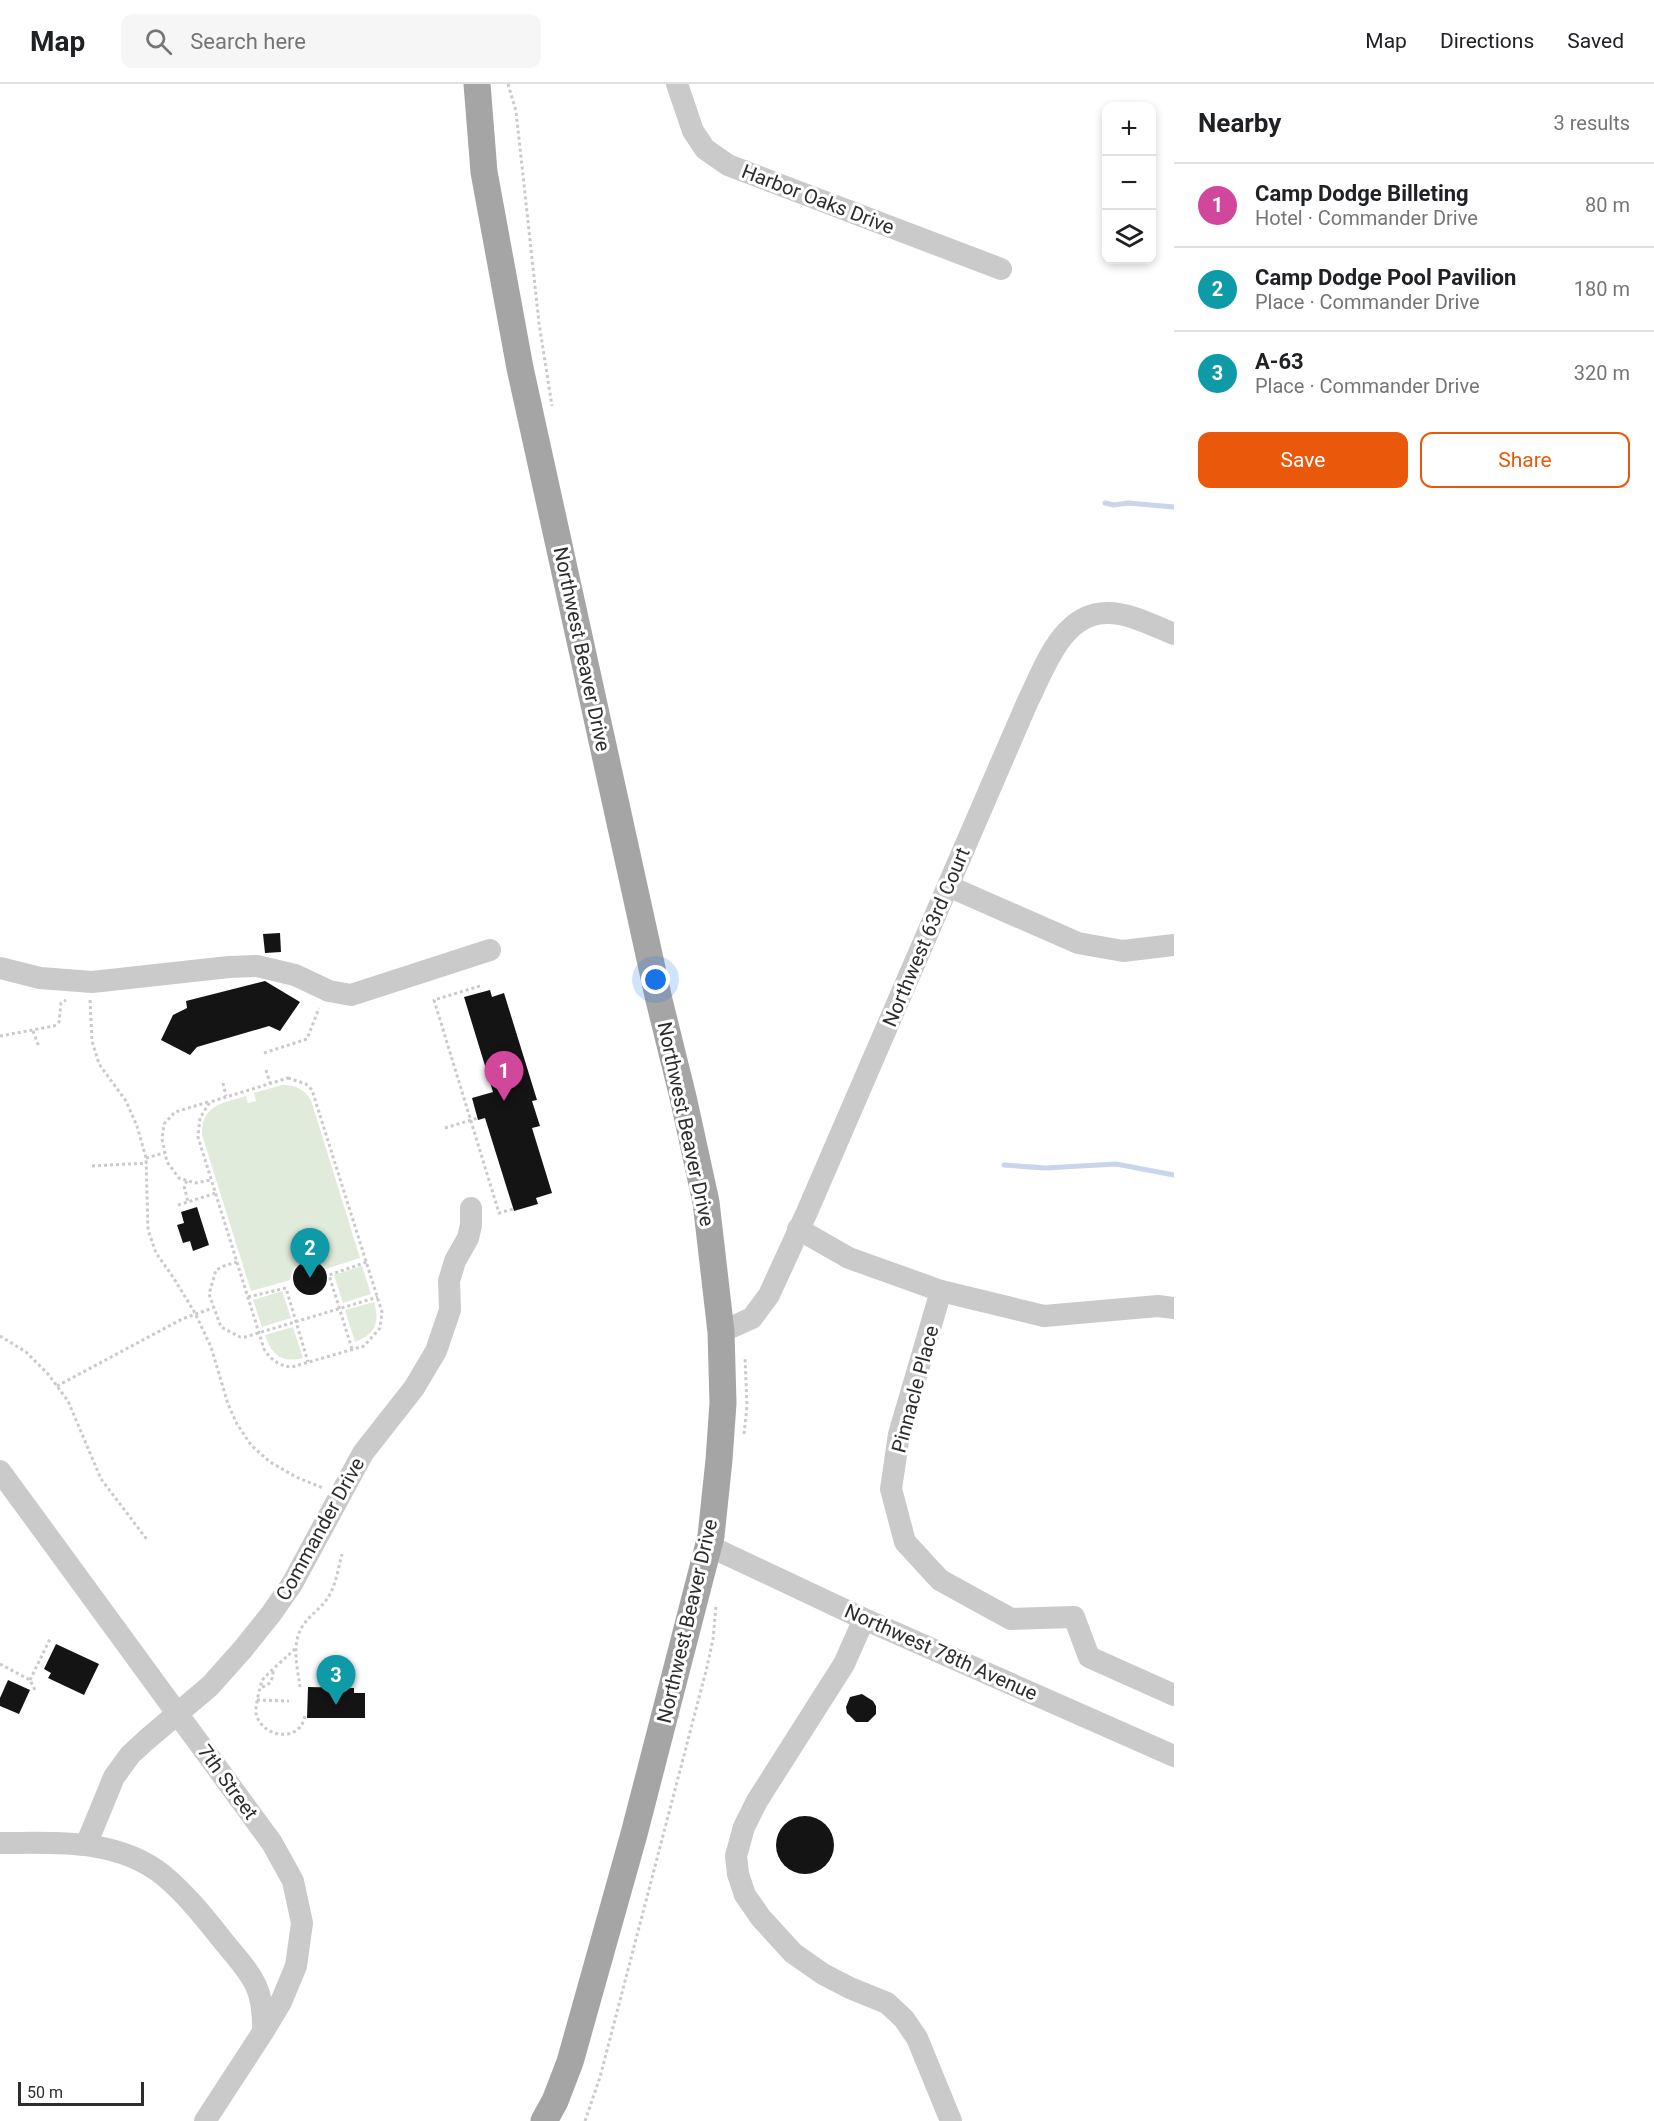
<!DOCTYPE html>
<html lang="en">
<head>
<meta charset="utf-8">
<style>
  body { margin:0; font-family:Roboto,sans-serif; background:#f6f6f6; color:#202124 }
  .controls { position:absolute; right:18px; top:18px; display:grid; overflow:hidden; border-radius:12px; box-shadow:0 3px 9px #0003 }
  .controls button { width:54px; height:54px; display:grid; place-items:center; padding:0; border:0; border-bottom:2px solid #e0e0e0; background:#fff; color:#202124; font:30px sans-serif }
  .scale { position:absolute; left:18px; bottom:15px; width:126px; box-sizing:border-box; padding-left:6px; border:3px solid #2d2d2d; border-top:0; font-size:16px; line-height:21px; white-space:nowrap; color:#2d2d2d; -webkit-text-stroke:4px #fff; paint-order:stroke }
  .you { position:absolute; left:656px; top:896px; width:21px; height:21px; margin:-15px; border:4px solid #fff; border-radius:50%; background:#1a73e8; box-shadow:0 0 0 9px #1a73e833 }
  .badge { display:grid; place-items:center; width:39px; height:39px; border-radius:50%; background:#ea580c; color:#fff; font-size:20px; font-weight:700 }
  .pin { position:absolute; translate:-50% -50px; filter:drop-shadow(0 2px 3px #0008) }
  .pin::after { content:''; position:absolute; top:32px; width:21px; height:18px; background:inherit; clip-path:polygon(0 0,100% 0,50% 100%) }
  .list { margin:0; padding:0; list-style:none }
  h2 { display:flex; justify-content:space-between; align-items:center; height:78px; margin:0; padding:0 24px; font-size:26px }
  h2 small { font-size:20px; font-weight:400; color:#757577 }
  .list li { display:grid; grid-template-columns:39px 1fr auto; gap:18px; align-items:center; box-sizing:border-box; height:84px; padding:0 24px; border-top:2px solid #e0e0e0 }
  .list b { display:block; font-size:22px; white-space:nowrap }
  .list p { margin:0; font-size:20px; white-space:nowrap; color:#757577 }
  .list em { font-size:20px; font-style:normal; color:#757577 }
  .actions { display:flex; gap:12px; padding:18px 24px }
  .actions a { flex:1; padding:14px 0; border:2px solid #ea580c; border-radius:12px; text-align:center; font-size:21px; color:#ea580c }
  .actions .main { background:#ea580c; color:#fff }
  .icon { flex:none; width:33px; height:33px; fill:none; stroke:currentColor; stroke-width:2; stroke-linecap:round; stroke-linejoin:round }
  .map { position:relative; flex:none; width:1174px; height:2037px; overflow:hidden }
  header { display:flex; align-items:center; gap:36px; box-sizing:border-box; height:84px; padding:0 30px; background:#fff; border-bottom:2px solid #e0e0e0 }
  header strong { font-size:28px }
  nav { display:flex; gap:33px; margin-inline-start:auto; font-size:21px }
  .search { width:420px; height:54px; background:#f6f6f6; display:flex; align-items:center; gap:15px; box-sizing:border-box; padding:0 21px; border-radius:12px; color:#757577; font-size:22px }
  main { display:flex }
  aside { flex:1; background:#fff }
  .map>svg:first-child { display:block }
  .green { fill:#e0ebdb }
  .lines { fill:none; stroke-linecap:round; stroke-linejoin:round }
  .stream { stroke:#c7d6ea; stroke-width:5 }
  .building { fill:#141414 }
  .path { stroke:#cacaca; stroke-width:3; stroke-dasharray:3 3; stroke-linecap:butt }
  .minor { stroke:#cacaca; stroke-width:22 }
  .major { stroke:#a5a5a5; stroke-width:27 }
  .labels { text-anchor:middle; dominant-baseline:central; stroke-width:6; stroke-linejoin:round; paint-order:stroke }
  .street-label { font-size:20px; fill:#2d2d2d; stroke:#fff }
</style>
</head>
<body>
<header>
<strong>Map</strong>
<div class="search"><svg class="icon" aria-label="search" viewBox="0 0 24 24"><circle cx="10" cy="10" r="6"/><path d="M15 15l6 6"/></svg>Search here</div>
<nav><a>Map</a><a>Directions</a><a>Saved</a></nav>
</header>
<main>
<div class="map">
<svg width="1174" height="2037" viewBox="0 0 1174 2037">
  <rect width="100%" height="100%" fill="#fff"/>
  <g class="green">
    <path d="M 282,1001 C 296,1001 304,1005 311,1016 L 360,1174 L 326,1185 L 319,1177 L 305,1176 L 293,1185 L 290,1196 L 251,1207 L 202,1051 C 201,1021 223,1019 246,1012 L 248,1019 L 256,1017 L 254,1009 Z"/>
    <path d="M 362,1182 L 371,1210 L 343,1219 L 334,1191 Z"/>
    <path d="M 282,1207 L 291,1234 L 262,1243 L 253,1216 Z"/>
    <path d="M 374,1218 C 380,1239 375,1250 355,1258 L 345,1226 Z"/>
    <path d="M 293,1243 L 303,1274 C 282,1279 272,1272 265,1251 Z"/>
  </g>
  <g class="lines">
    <g class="stream">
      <path d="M 1105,419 L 1114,421 L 1128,419 L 1174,423"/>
      <path d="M 1004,1081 L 1045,1084 L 1116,1080 L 1174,1091"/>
    </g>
  </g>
  <g class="building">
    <path d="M 280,849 L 281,868 L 265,869 L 263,850 Z"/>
    <path d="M 265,897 L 300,918 L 280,947 L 269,942 L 197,963 L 190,971 L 161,956 L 173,931 L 187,924 L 186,917 Z"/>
    <path d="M 490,906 L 492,913 L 504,909 L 537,1016 L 532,1017 L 540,1042 L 532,1044 L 552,1109 L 536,1114 L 538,1120 L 514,1127 L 485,1034 L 478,1036 L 472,1014 L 493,1008 L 464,913 Z"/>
    <path d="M 197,1123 L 209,1161 L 193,1167 L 190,1157 L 183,1159 L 177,1141 L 184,1139 L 181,1128 Z"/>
    <circle cx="310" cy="1194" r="17"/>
    <path d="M 56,1560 L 99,1580 L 84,1611 L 48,1594 L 51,1589 L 44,1585 Z"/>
    <path d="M 8,1596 L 30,1606 L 19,1630 L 0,1622 L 0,1614 Z"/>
    <path d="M 308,1603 L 354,1604 L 354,1609 L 365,1609 L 365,1634 L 307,1634 Z"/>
    <path d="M 862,1610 L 873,1617 L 876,1622 L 876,1630 L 868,1638 L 856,1638 L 847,1629 L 846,1623 L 850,1613 Z"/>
    <circle cx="805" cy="1761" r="29"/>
  </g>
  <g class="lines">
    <g class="path">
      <path d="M 508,0 L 516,27 L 539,239 L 552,322"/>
      <path d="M 480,902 L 434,916 L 499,1129 L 513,1125"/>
      <path d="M 90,916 L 92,957 L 99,980 L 126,1017 L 137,1042 L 146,1074 L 148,1146 L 156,1169 L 173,1193 L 195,1229 L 211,1263 L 228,1320 L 237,1340 L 251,1361 L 270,1378 L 296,1393 L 323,1404"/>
      <path d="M 33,947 L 39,963"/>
      <path d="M 0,952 L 54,942 L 59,938 L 61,919 L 66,916"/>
      <path d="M 264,969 L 307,955 L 319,924"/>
      <path d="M 266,986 L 270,999"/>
      <path d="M 288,994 L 306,1000 L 312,1006 L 382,1228 L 380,1244 L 364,1262 L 292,1283 C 279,1282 271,1276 264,1265 L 198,1053 L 200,1034 L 210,1018 Z"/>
      <path d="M 223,999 L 226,1012"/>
      <path d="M 208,1018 L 175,1028 L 164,1040 L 162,1055 L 167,1078 L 179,1094 L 195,1099 L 211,1096"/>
      <path d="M 445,1044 L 478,1034"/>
      <path d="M 146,1074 L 164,1069"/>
      <path d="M 92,1082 L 147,1079"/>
      <path d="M 187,1097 L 184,1102 L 188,1118"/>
      <path d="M 178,1121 L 216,1109"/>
      <path d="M 237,1178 L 224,1182 L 216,1186 L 209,1210 L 221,1243 L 240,1253 L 245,1253 L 378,1213"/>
      <path d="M 248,1213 L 286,1204 L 308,1278"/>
      <path d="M 0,1252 L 26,1268 L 48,1290 L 68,1317 L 101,1395 L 148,1457"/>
      <path d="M 352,1265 L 329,1191 L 367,1178"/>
      <path d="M 57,1302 L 182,1235 L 213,1224"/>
      <path d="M 744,1350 L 747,1322 L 745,1273"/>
      <path d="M 295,1565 C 289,1571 264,1592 262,1597 C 260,1604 255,1622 256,1629 C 261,1654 301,1660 305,1631"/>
      <path d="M 0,1580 L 30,1596 L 35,1606"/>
      <path d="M 30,1596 L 50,1555"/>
      <path d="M 262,1603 C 270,1601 273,1596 273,1587"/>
      <path d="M 300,1603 C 298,1587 293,1568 298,1552 C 303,1535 318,1528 327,1515 C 336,1502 338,1485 342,1470"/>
      <path d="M 257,1616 L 289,1617"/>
      <path d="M 585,2037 L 600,1993 L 707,1583 L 713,1555 L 716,1522"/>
    </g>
    <g class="minor">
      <path d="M 677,0 L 693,47 L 705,65 L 728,81 L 1001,185"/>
      <path d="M 948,802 L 1078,859 L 1123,867 L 1174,861"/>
      <path d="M 0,884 L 40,894 L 92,898 L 229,883 L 257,882 L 295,891 L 329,907 L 351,911 L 490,866"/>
      <path d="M 798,1145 L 849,1174 L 941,1207 L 1044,1232 L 1158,1222 L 1174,1224"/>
      <path d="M 941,1207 L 899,1350 L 891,1405 L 905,1458 L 940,1496 L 1011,1535 L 1074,1533 L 1089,1573 L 1174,1611"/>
      <path d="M 721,1248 L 752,1234 L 769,1211 L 807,1128 L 1027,619 C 1044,585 1062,528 1108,529 C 1130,529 1154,542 1174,550"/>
      <path d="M 0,1387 L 272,1759 L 293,1797 L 302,1839 L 296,1882 L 281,1918 L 263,1948 L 205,2037"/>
      <path d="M 709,1462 L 864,1535 L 1174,1672"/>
      <path d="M 864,1535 L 844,1580 L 757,1717 L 744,1743 L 736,1772 L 738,1790 L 745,1811 L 761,1834 L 793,1869 L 823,1890 L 850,1904 L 887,1919 L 904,1935 L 917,1954 L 951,2037"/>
      <path d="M 0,1759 C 55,1759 117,1754 163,1791 C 186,1810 205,1834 224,1858 C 251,1891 264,1901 263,1947"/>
      <path d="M 86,1761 L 114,1693 L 130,1671 L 145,1657 L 210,1602 L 243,1565 L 271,1530 L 292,1500 L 363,1369 L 414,1304 L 436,1267 L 450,1226 L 449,1197 L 455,1177 L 468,1154 L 471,1141 L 471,1124"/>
    </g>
    <path class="major" d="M 477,0 L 484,88 L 520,284 L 659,916 L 683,1013 L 706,1118 L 721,1248 L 723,1319 L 719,1376 L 711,1452 L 634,1750 L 570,1978 L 555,2017 L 544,2037"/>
  </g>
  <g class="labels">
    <g class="street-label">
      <text transform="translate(818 115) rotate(21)">Harbor Oaks Drive</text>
      <text transform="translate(582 565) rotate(78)">Northwest Beaver Drive</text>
      <text transform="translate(926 853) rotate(-67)">Northwest 63rd Court</text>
      <text transform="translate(686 1040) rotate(78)">Northwest Beaver Drive</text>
      <text transform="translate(915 1305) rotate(-75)">Pinnacle Place</text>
      <text transform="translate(320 1445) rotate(-61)">Commander Drive</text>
      <text transform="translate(687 1537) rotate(-77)">Northwest Beaver Drive</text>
      <text transform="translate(941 1568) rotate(24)">Northwest 78th Avenue</text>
      <text transform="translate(228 1698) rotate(54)">7th Street</text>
    </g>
  </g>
</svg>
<div class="controls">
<button>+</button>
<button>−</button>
<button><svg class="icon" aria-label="layers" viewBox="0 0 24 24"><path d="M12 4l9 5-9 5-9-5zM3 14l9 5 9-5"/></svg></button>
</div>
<div class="scale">50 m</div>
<div class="you"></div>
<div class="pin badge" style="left:504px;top:1017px;background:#d1479c">1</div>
<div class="pin badge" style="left:310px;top:1194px;background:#0f9aa8">2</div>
<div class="pin badge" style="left:336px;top:1621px;background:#0f9aa8">3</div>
</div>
<aside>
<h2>Nearby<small>3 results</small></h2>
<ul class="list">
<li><span class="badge" style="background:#d1479c">1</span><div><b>Camp Dodge Billeting</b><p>Hotel · Commander Drive</p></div><em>80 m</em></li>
<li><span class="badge" style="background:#0f9aa8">2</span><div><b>Camp Dodge Pool Pavilion</b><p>Place · Commander Drive</p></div><em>180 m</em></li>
<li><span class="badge" style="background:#0f9aa8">3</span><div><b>A-63</b><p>Place · Commander Drive</p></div><em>320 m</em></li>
</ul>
<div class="actions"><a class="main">Save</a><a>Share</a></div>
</aside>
</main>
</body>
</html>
